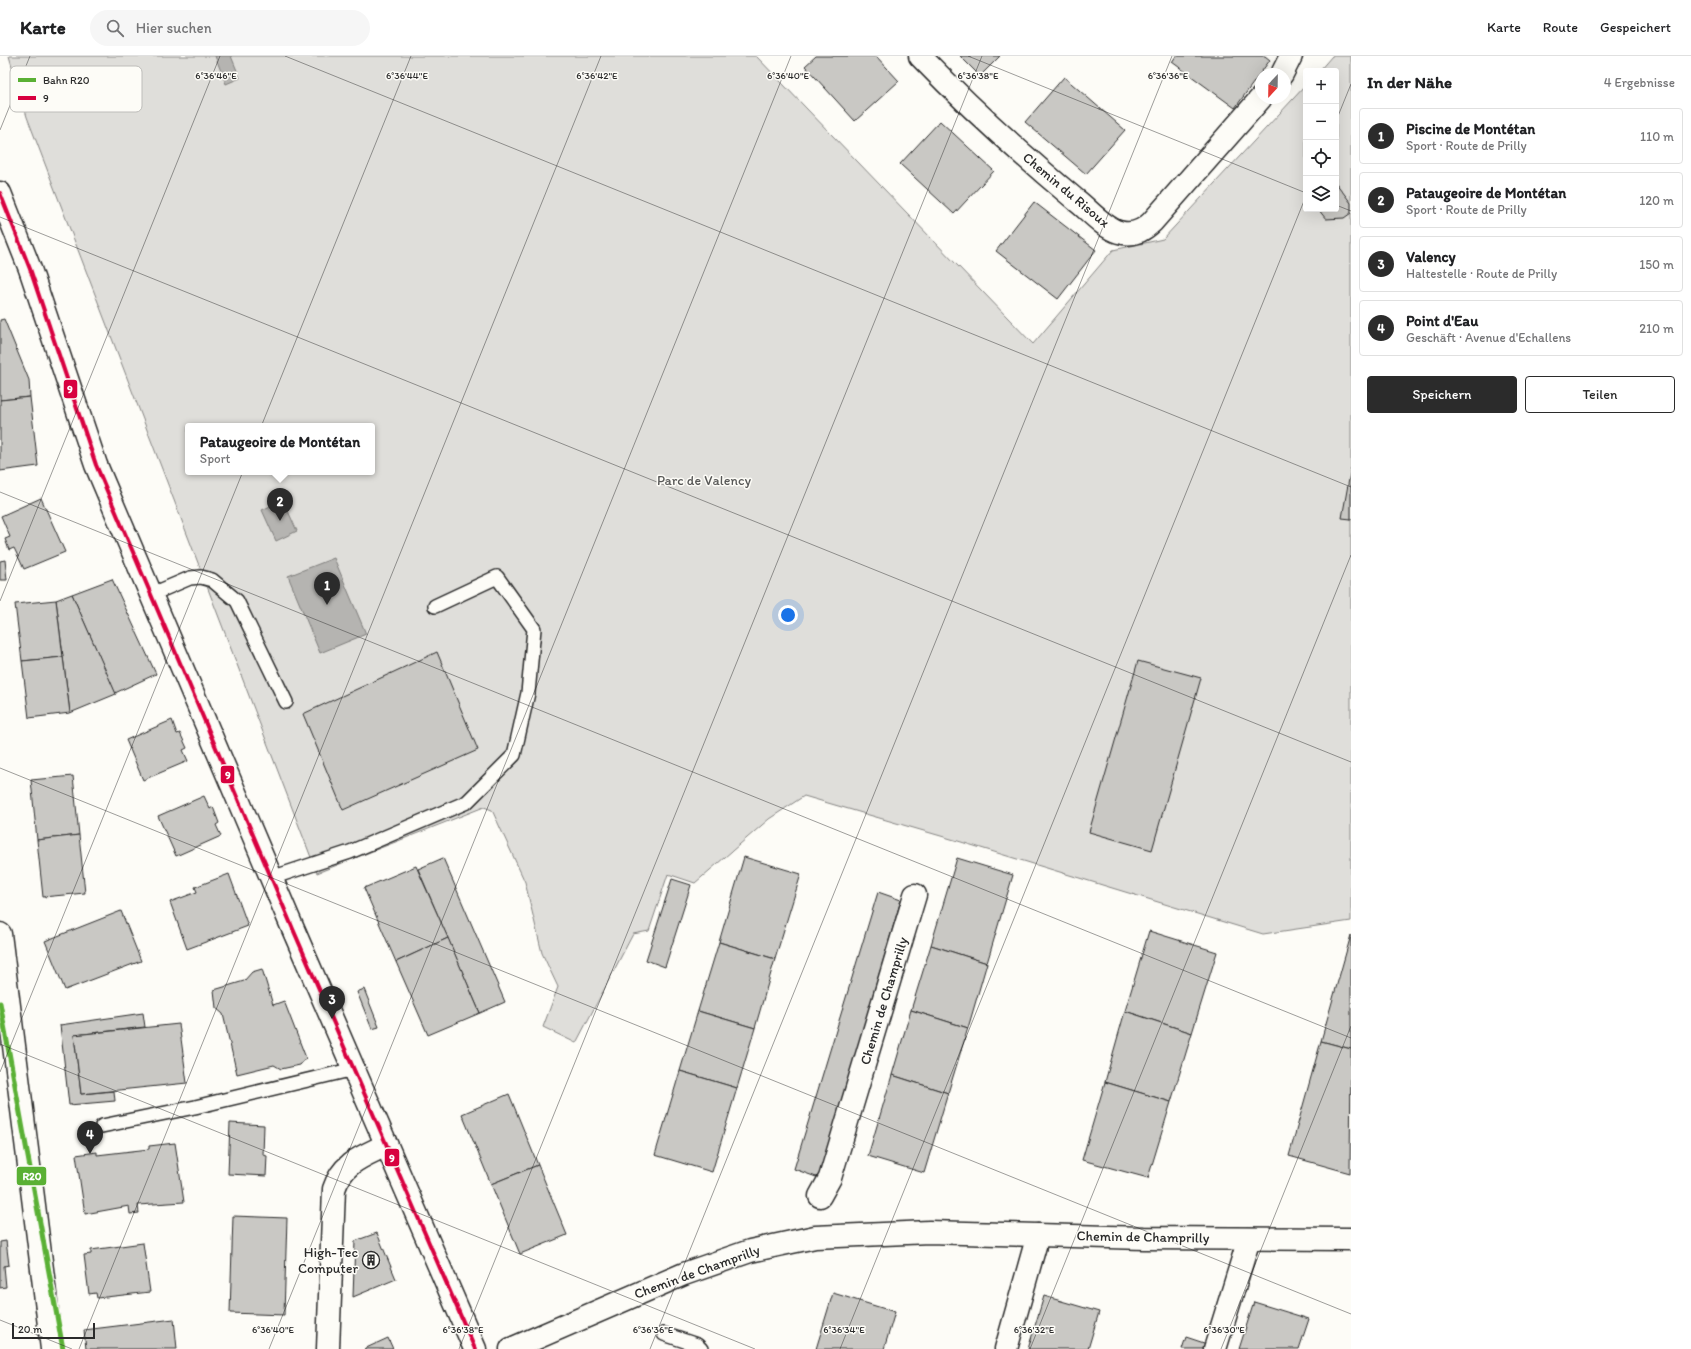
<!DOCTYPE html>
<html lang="de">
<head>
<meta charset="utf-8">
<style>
  body { margin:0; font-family:Itim,sans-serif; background:#f6f6f6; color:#202124 }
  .controls { position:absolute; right:12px; top:12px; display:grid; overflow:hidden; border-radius:4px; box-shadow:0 4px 16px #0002 }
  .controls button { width:36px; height:36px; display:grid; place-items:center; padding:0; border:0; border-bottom:1px solid #e0e0e0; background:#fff; color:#202124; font:20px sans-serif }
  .compass { position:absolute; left:1255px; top:12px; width:36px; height:36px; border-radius:50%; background:#fff; box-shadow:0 4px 16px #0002; rotate:202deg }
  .scale { position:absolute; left:12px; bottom:10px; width:83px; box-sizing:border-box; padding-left:4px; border:2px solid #2b2b2b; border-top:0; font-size:11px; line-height:14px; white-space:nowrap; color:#2b2b2b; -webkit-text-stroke:3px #fdfcf7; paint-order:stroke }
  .you { position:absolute; left:788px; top:559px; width:14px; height:14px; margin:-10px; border:3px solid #fff; border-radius:50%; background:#1a73e8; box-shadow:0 0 0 6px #1a73e833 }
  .badge { display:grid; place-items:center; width:26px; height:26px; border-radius:50%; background:#2b2b2b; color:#fff; font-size:13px; font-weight:700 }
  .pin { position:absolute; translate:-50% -33px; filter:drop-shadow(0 1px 2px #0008) }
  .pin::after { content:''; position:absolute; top:21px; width:14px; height:12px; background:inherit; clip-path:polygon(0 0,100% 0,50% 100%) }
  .popup { position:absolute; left:185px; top:367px; width:190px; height:52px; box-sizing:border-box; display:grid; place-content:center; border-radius:4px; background:#fff; filter:drop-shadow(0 1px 3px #0005); font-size:13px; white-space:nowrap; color:#757577 }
  .popup b { font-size:15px; color:#202124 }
  .popup::after { content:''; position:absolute; left:50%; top:100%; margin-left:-8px; border:8px solid transparent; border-top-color:#fff }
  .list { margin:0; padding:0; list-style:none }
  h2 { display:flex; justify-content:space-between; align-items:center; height:52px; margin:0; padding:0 16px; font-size:17px }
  h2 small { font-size:13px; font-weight:400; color:#757577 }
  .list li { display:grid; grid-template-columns:26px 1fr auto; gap:12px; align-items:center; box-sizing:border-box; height:56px; margin:0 8px 8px; padding:0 8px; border:1px solid #e0e0e0; border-radius:4px }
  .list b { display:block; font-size:15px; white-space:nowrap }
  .list p { margin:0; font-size:13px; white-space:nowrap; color:#757577 }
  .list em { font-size:13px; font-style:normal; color:#757577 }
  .actions { display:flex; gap:8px; padding:12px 16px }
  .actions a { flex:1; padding:9px 0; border:1px solid #2b2b2b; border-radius:4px; text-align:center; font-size:14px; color:#2b2b2b }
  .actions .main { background:#2b2b2b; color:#fff }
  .icon { flex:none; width:22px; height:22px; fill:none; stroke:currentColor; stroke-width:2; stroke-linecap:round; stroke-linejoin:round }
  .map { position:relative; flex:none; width:1351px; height:1293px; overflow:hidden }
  header { display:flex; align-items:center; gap:24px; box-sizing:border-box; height:56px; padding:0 20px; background:#fff; border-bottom:1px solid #e0e0e0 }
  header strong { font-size:19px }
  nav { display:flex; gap:22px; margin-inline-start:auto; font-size:14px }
  .search { width:280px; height:36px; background:#f6f6f6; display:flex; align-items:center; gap:10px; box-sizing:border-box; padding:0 14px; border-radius:22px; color:#757577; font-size:15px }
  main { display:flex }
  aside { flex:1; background:#fff }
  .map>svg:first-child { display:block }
  .green { fill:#dfdeda; stroke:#858482; fill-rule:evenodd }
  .water { fill:#b5b4b1; stroke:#7e7d7b }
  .building { fill:#c9c8c4; stroke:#2b2b2b }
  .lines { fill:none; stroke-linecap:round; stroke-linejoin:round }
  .lane-casing { stroke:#2b2b2b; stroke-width:16 }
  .street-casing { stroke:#2b2b2b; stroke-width:25 }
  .primary-casing { stroke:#2b2b2b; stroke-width:25 }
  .lane { stroke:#fdfcf7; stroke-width:13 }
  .street { stroke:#fdfcf7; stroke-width:22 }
  .primary { stroke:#fdfcf7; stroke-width:22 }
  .bus-1-casing { stroke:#fdfcf7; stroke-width:7 }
  .bus-1 { stroke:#d8003f; stroke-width:4 }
  .rail-1-casing { stroke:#fdfcf7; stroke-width:8 }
  .rail-1 { stroke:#5ab034; stroke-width:5 }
  .ticks { fill:none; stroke:#2b2b2b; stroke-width:1; stroke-opacity:0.45 }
  .labels { text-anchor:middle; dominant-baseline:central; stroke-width:3; stroke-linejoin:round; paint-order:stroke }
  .street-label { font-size:14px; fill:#2b2b2b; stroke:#fdfcf7 }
  .park-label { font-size:14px; fill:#585857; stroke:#fdfcf7 }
  .poi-label { font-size:14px; fill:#2b2b2b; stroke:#fdfcf7; text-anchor:end }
  .key { fill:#fdfcf7; stroke:#bebdba; stroke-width:1 }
  .key-label { font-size:11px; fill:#2b2b2b }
  .ticks-label { font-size:10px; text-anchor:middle; fill:#2b2b2b; stroke:#fdfcf7; stroke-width:3; stroke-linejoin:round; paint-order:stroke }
  .line-badge { stroke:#fdfcf7; stroke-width:1.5 }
  .badge-label { font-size:11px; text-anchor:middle; font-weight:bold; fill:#fff }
</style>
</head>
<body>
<header>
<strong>Karte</strong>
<div class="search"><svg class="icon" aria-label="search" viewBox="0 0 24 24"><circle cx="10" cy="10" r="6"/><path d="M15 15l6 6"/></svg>Hier suchen</div>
<nav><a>Karte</a><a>Route</a><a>Gespeichert</a></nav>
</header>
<main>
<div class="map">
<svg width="1351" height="1293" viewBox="0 0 1351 1293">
  <rect width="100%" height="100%" fill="#fdfcf7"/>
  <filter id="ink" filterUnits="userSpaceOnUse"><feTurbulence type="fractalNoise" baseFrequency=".025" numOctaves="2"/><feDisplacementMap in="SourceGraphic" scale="8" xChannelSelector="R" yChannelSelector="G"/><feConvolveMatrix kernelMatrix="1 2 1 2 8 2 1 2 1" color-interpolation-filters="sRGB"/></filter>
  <g filter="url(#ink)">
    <path class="green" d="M 9,0 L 756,0 L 1033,288 L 1113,194 L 1163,183 L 1306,29 L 1306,153 L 1336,153 L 1336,15 L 1319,15 L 1332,0 L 1351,0 L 1351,865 L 1263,878 L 958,785 L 804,740 L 769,763 L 695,827 L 668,818 L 649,875 L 633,878 L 576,987 L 543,971 L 558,931 L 542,897 L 525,826 L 492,754 L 484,751 L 317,817 L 27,61 ZM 188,370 L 372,370 L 372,416 L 188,416 Z"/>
    <g class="water">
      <path d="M 215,0 L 231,0 L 240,22 L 226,28 Z"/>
      <path d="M 283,444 L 297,475 L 276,485 L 262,454 Z"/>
      <path d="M 334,502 L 366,578 L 320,597 L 288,520 Z"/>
    </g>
    <g class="building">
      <path d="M 816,0 L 876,0 L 899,25 L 855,65 L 805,10 Z"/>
      <path d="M 960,0 L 1000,0 L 980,20 Z"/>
      <path d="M 1176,0 L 1265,0 L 1270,4 L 1235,52 L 1172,6 Z"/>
      <path d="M 1064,21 L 1125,74 L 1086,118 L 1025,66 Z"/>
      <path d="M 940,65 L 994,115 L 954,158 L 900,108 Z"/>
      <path d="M 1336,127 L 1351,147 L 1351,157 L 1344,162 L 1326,163 L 1318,153 L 1336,153 Z"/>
      <path d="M 1034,146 L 1096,194 L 1058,243 L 996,195 Z"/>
      <path d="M 4,263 L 29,324 L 30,341 L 0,344 L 0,264 Z"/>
      <path d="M 30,341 L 38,410 L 0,415 L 0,344 Z"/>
      <path d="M 1351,412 L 1351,463 L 1342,462 Z"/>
      <path d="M 41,442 L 65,496 L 24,513 L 14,492 L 9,494 L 5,483 L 10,481 L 1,460 Z"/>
      <path d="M 5,504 L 7,524 L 0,524 L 0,505 Z"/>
      <path d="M 112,523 L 156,618 L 115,637 L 72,538 Z"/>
      <path d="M 72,538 L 116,638 L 70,657 L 56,544 Z"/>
      <path d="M 56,544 L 63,601 L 22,605 L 15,548 Z"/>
      <path d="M 437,596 L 478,694 L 343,754 L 303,658 Z"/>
      <path d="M 63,601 L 70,657 L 29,662 L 22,605 Z"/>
      <path d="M 1138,605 L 1201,622 L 1152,794 L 1089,776 Z"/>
      <path d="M 172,664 L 177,678 L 180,677 L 187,692 L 183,694 L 188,705 L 143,724 L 126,684 Z"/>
      <path d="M 73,720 L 79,779 L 37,784 L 31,724 Z"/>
      <path d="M 204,740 L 210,753 L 213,751 L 219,767 L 216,769 L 221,780 L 176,800 L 158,760 Z"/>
      <path d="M 79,779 L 85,837 L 43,841 L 37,784 Z"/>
      <path d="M 744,801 L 801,818 L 775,903 L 719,886 Z"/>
      <path d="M 443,802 L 505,946 L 480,957 L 418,813 Z"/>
      <path d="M 957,802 L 1013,819 L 987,907 L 931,889 Z"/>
      <path d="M 416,810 L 448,882 L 396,906 L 364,832 Z"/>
      <path d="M 229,818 L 248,870 L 187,893 L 170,846 L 197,836 L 195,831 Z"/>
      <path d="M 672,823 L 691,829 L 665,911 L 646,904 Z"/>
      <path d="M 878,836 L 901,844 L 819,1122 L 794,1113 Z"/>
      <path d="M 121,855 L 141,905 L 65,934 L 45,885 Z"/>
      <path d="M 1149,875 L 1217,896 L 1192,977 L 1125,955 Z"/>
      <path d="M 1351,879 L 1351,993 L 1321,985 Z"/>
      <path d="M 448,882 L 480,957 L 428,979 L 396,906 Z"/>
      <path d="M 719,886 L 775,903 L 755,972 L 698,955 Z"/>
      <path d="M 931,889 L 987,907 L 968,972 L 911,954 Z"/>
      <path d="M 262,913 L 273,949 L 284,945 L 306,1002 L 300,1009 L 281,1013 L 274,1009 L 237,1018 L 223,958 L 216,952 L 214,934 L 244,925 L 252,916 Z"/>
      <path d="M 364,933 L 379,971 L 372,973 L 357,936 Z"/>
      <path d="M 911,954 L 968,972 L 948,1037 L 892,1019 Z"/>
      <path d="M 698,955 L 755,972 L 737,1032 L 680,1015 Z"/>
      <path d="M 1125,955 L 1192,977 L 1171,1046 L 1105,1026 Z"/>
      <path d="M 143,957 L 145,971 L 74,979 L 81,1038 L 114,1035 L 115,1045 L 69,1049 L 60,969 Z"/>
      <path d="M 179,968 L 187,1027 L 81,1038 L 74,979 Z"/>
      <path d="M 1321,985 L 1351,993 L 1350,1117 L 1289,1100 Z"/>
      <path d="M 680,1015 L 737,1032 L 712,1116 L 655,1099 Z"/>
      <path d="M 892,1019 L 948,1037 L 924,1117 L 868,1100 Z"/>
      <path d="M 1105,1026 L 1171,1046 L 1148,1122 L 1082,1104 Z"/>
      <path d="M 509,1038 L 538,1109 L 491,1128 L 462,1058 Z"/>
      <path d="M 230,1067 L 264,1069 L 263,1099 L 267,1100 L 266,1120 L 228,1118 Z"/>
      <path d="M 175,1087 L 184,1146 L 138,1149 L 139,1157 L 130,1158 L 129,1150 L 85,1158 L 76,1099 L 97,1096 L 97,1099 L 149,1093 L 149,1090 Z"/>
      <path d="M 538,1109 L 567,1179 L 520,1198 L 491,1128 Z"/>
      <path d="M 233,1160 L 287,1162 L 284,1259 L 230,1257 Z"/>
      <path d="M 377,1177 L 396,1223 L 353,1241 L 355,1185 Z"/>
      <path d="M 6,1185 L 9,1209 L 4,1210 L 6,1231 L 0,1232 L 0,1186 Z"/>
      <path d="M 143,1187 L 150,1236 L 97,1242 L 96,1237 L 89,1238 L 84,1199 L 91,1198 L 91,1194 Z"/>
      <path d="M 833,1237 L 895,1256 L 884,1293 L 816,1293 Z"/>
      <path d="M 1044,1240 L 1099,1256 L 1088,1293 L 1028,1293 Z"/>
      <path d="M 1254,1246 L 1309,1263 L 1299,1293 L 1239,1293 Z"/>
      <path d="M 174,1263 L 177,1293 L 86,1293 L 84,1274 Z"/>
      <path d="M 1186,1281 L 1207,1288 L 1205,1293 L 1182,1293 Z"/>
      <path d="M 388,1282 L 393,1293 L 364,1293 Z"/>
    </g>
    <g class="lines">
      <g class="lane-casing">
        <g id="lane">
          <path d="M 150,539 L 190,522 L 201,521 L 212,524 L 237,545 L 286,646"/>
          <path d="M 271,822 L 350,796 L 467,746 L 514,699 L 528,637 L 534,573 L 497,521 L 435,550"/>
          <path d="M 102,1070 L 195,1051 L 354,1013"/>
          <path d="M 664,1278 L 697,1289 L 701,1293"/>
        </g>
      </g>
      <g class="street-casing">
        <g id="street">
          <path d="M 920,0 C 969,51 1022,99 1076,144 C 1089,154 1104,172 1119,176 C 1132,180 1143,175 1152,166 L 1261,42"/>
          <path d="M 1282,18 L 1291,0"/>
          <path d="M 820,1140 L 830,1122 L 915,839"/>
          <path d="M 328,1293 L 334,1133 C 343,1106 362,1101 386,1089"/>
          <path d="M 511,1293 L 684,1218 L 750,1195 L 815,1181 L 929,1176 L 1144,1182 L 1351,1183"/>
          <path d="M 1006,1293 L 1038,1179"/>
          <path d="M 1215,1293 L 1249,1183"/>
        </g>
      </g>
      <g class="primary-casing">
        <g id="primary">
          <path d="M 0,137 L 30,213 L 96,409 L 293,873 L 475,1293"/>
          <path d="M 0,878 L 52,1293"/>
        </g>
      </g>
      <use href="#lane" class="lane"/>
      <use href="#street" class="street"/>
      <use href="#primary" class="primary"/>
      <g class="bus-1-casing">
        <path id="bus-1" d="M 0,137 L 30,213 L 96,409 L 293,873 L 475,1293"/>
      </g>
      <use href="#bus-1" class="bus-1"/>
      <g class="rail-1-casing">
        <path id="rail-1" d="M 0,947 L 63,1293"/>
      </g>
      <use href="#rail-1" class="rail-1"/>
    </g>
  </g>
  <path class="ticks" d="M 285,0 L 1351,431M 968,0 L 1306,137M 1336,65 L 1351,28M 0,74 L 30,0M 1336,149 L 1351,155M 0,161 L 1351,706M 0,436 L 1351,982M 0,545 L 220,0M 0,712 L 1351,1258M 0,988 L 755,1293M 0,1016 L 411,0M 0,1264 L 72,1293M 79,1293 L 601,0M 269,1293 L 791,0M 459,1293 L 982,0M 650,1293 L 1172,0M 840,1293 L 1306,140M 1030,1293 L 1351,499M 1221,1293 L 1351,970"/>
  <defs>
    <g id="building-ring" transform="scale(0.9)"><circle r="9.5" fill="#fdfcf7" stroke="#2b2b2b" stroke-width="1.5"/><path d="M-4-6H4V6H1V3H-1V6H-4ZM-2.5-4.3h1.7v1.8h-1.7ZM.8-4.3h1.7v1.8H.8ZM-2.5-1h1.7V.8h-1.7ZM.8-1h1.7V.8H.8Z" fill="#2b2b2b"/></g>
  </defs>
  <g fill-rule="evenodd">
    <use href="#building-ring" x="371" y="1204"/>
  </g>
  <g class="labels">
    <g class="street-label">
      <text transform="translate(1066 134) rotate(40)">Chemin du Risoux</text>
      <text transform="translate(884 945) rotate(-73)">Chemin de Champrilly</text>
      <text transform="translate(1143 1181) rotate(1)">Chemin de Champrilly</text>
      <text transform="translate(697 1216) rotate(-20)">Chemin de Champrilly</text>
    </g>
    <g class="park-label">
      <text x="704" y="424">Parc de Valency</text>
    </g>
    <g class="poi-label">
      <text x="358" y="1196">High-Tec<tspan x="358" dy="16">Computer</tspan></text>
    </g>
  </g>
  <rect x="10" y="10" width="132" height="46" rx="6" class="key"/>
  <rect x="18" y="22" width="18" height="4" fill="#5ab034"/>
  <rect x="18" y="40" width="18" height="4" fill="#d8003f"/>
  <g class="key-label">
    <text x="43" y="28">Bahn R20</text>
    <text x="43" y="46">9</text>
  </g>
  <g class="ticks-label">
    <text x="407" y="23">6°36'44"E</text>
    <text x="216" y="23">6°36'46"E</text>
    <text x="597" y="23">6°36'42"E</text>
    <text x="788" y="23">6°36'40"E</text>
    <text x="978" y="23">6°36'38"E</text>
    <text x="1168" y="23">6°36'36"E</text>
    <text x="273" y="1277">6°36'40"E</text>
    <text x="463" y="1277">6°36'38"E</text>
    <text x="653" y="1277">6°36'36"E</text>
    <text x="844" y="1277">6°36'34"E</text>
    <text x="1034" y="1277">6°36'32"E</text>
    <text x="1224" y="1277">6°36'30"E</text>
  </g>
  <g class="line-badge">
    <rect x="63" y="323" width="15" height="20" rx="4" fill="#d8003f"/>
    <rect x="220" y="709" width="15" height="19" rx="4" fill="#d8003f"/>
    <rect x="384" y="1092" width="16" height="19" rx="4" fill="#d8003f"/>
    <rect x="16" y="1110" width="31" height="20" rx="4" fill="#5ab034"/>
  </g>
  <g class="badge-label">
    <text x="70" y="337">9</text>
    <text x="228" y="723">9</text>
    <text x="392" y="1106">9</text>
    <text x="32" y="1124">R20</text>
  </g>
</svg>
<div class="controls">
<button>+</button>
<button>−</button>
<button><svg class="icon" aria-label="locate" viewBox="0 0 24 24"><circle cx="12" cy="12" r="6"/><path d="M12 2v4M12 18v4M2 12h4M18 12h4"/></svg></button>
<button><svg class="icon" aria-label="layers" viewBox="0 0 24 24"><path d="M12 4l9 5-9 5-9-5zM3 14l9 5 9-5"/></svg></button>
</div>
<svg class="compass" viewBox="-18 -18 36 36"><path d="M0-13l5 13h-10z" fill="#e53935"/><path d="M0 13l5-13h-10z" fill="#757577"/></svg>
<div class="scale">20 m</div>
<div class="you"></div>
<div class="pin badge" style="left:327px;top:549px">1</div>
<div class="pin badge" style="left:280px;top:465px">2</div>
<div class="popup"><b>Pataugeoire de Montétan</b>Sport</div>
<div class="pin badge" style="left:332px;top:963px">3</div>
<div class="pin badge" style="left:90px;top:1098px">4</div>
</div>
<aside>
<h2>In der Nähe<small>4 Ergebnisse</small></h2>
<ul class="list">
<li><span class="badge">1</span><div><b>Piscine de Montétan</b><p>Sport · Route de Prilly</p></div><em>110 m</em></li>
<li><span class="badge">2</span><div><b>Pataugeoire de Montétan</b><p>Sport · Route de Prilly</p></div><em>120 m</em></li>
<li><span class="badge">3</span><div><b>Valency</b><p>Haltestelle · Route de Prilly</p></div><em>150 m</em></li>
<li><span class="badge">4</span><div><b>Point d'Eau</b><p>Geschäft · Avenue d'Echallens</p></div><em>210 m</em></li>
</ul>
<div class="actions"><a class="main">Speichern</a><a>Teilen</a></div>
</aside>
</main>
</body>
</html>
